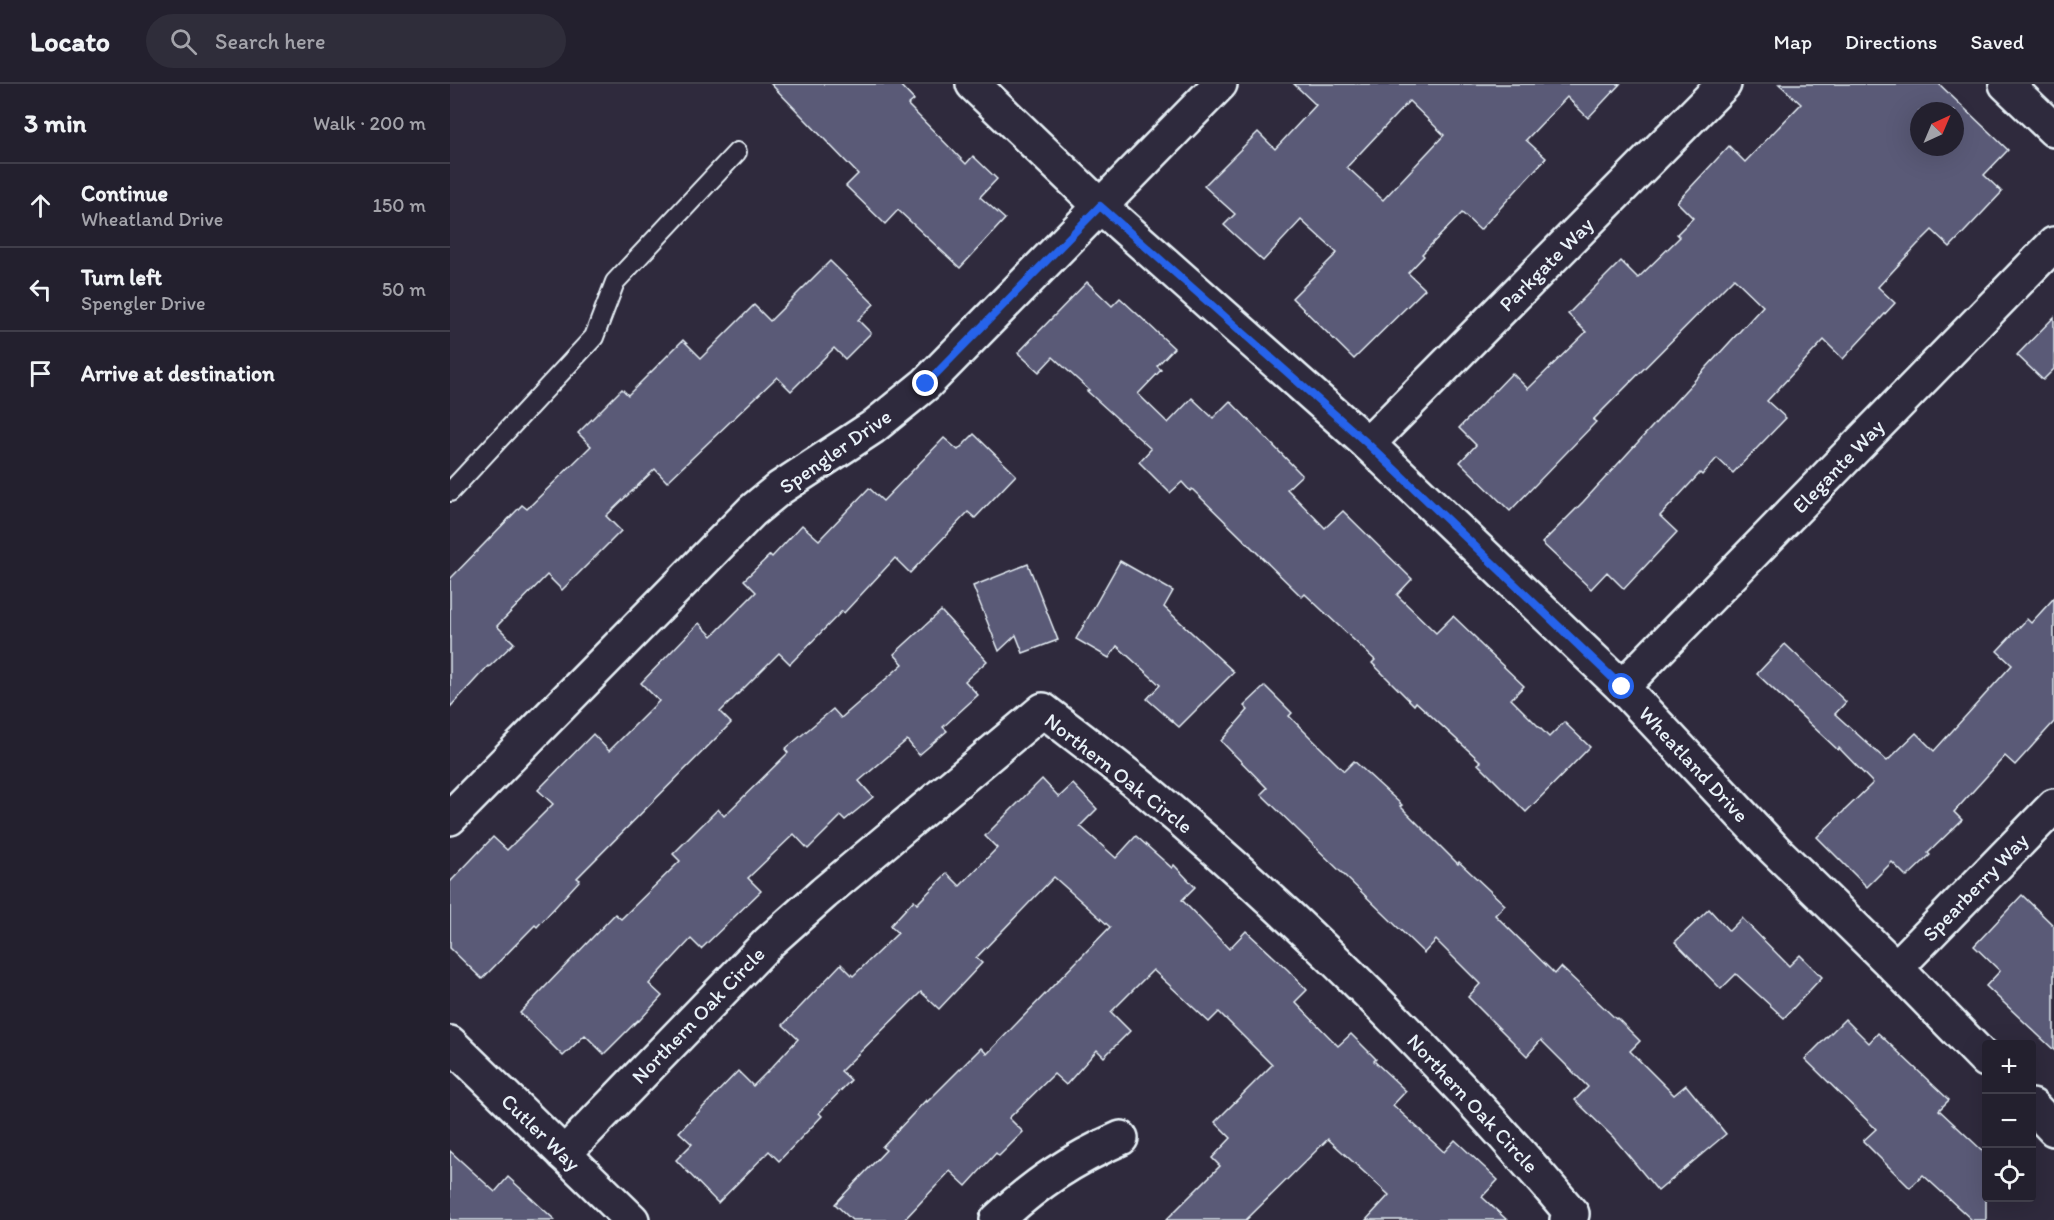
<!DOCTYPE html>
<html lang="en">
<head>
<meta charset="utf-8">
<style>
  body { margin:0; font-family:Itim,sans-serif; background:#2f2d3a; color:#f1f3f6 }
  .controls { position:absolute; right:18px; bottom:18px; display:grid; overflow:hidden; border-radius:6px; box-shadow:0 6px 24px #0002 }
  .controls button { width:54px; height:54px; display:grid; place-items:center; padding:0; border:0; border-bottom:2px solid #403e4a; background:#23202e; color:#f1f3f6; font:30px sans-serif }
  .compass { position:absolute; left:1460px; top:18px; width:54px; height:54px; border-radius:50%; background:#23202e; box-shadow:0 6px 24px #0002; rotate:44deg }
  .stop { position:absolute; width:18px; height:18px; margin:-14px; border:4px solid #2563eb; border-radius:50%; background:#fff }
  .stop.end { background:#2563eb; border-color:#fff; box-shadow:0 2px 6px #0008 }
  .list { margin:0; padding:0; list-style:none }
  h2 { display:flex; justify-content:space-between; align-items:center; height:78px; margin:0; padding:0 24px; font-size:26px }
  h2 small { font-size:20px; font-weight:400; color:#a3a3aa }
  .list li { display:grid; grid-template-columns:39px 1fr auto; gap:18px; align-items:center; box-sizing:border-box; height:84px; padding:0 24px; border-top:2px solid #403e4a }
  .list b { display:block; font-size:22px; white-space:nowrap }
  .list p { margin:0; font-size:20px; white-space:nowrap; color:#a3a3aa }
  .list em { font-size:20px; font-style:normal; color:#a3a3aa }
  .icon { flex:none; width:33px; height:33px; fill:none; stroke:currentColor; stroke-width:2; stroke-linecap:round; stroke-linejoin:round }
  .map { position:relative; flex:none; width:1604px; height:1136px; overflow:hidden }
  header { display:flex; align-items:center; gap:36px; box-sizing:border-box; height:84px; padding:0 30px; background:#23202e; border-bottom:2px solid #403e4a }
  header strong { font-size:28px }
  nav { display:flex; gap:33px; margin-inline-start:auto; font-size:21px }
  .search { width:420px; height:54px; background:#2f2d3a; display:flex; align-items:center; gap:15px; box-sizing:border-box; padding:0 21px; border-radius:33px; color:#a3a3aa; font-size:22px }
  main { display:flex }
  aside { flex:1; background:#23202e }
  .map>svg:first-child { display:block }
  .building { fill:#5a5a77; stroke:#e8f1f8; stroke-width:1.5; fill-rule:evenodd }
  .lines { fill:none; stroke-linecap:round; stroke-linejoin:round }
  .service-casing { stroke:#e8f1f8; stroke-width:22 }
  .minor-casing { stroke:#e8f1f8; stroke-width:38 }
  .tertiary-casing { stroke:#e8f1f8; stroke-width:38 }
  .service { stroke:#2f2a3d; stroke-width:18 }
  .minor { stroke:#2f2a3d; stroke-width:33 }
  .tertiary { stroke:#2f2a3d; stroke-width:33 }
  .route { stroke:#2563eb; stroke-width:8 }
  .labels { text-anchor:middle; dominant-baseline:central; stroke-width:6; stroke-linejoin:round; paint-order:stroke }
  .street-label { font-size:21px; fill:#e8f1f8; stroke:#2f2a3d }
</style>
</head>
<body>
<header>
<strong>Locato</strong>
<div class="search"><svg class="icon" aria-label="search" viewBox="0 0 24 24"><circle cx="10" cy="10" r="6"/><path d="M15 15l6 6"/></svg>Search here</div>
<nav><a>Map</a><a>Directions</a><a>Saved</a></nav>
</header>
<main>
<aside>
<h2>3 min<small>Walk · 200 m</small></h2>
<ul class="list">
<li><svg class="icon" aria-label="ahead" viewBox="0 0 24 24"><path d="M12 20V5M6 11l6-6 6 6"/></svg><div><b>Continue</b><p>Wheatland Drive</p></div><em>150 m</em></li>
<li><svg class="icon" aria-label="left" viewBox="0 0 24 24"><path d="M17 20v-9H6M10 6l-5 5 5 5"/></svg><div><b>Turn left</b><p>Spengler Drive</p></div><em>50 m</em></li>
<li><svg class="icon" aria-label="arrive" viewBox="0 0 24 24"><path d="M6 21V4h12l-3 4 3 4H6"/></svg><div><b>Arrive at destination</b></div></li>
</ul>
</aside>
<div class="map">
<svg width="1604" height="1136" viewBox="0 0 1604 1136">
  <rect width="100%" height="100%" fill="#2f2a3d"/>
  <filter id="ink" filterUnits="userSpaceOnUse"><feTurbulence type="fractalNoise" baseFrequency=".0167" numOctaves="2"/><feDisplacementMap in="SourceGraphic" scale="12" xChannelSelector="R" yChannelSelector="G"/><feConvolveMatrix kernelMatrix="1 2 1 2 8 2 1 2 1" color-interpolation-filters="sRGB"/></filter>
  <g filter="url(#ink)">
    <g class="building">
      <path d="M 321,0 L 449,0 L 464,16 L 458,21 L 516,80 L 523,72 L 547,95 L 530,113 L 555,135 L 510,184 L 448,126 L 435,140 L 396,102 L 408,90 Z"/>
      <path d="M 844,0 L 1170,0 L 1138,34 L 1117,13 L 1076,56 L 1096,74 L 1030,146 L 1012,129 L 972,170 L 974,172 L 958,189 L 975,205 L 904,275 L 842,214 L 887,169 L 851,136 L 813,177 L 774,141 L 785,130 L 754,102 L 808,48 L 825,65 L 866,21 ZM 959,17 L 994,51 L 933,116 L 897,83 Z"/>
      <path d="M 1329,0 L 1489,0 L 1558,66 L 1534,91 L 1552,108 L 1500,163 L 1482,146 L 1467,161 L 1428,203 L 1445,219 L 1393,275 L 1374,256 L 1317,317 L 1336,334 L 1283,389 L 1267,374 L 1252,391 L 1250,389 L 1210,432 L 1227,448 L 1174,505 L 1157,488 L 1141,505 L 1092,459 L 1133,418 L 1313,222 L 1284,194 L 1143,336 L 1146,338 L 1060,427 L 1010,378 L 1026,361 L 1009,344 L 1062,289 L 1078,305 L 1136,248 L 1118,230 L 1171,177 L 1188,194 L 1230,153 L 1227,150 L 1243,134 L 1227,118 L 1279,62 L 1295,78 L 1351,20 ZM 1469,27 L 1505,27 L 1505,63 L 1469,63 Z"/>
      <path d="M 380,177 L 424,220 L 408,236 L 421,249 L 395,275 L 384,264 L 341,307 L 327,293 L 217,398 L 205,385 L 156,432 L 171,447 L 112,506 L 97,491 L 47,542 L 64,559 L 39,583 L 38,582 L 0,623 L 0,495 L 72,421 L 77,425 L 141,362 L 128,349 L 172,305 L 178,311 L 233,256 L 251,274 L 304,221 L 320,237 Z"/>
      <path d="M 637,198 L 662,222 L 670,214 L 724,264 L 707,282 L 711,286 L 688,310 L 718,339 L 742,314 L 763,334 L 780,317 L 852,391 L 837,405 L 875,444 L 893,427 L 962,495 L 947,511 L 986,549 L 1003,532 L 1028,556 L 1027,557 L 1074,602 L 1061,615 L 1099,653 L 1114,638 L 1140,663 L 1076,728 L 1028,680 L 1031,678 L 966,618 L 964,621 L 922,579 L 925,576 L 855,510 L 852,513 L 742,405 L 740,407 L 732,398 L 720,409 L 689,378 L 701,365 L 637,307 L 639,306 L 603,273 L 589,288 L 568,269 Z"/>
      <path d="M 1604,233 L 1604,285 L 1593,296 L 1567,271 Z"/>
      <path d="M 524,350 L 566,391 L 525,434 L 518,428 L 460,489 L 445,474 L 394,529 L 392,527 L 340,580 L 329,569 L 270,628 L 281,639 L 127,794 L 130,796 L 87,843 L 85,841 L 32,895 L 0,864 L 0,798 L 43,753 L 57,766 L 103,720 L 88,706 L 143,650 L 159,667 L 209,617 L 191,599 L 249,539 L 262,552 L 306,508 L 294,496 L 320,471 L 322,473 L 352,441 L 369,456 L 419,404 L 433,417 L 494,354 L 508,366 Z"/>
      <path d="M 670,477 L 723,507 L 714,523 L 784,588 L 729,643 L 697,615 L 710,601 L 667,562 L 659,574 L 626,555 Z"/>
      <path d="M 578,480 L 608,556 L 573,569 L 566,551 L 549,567 L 523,502 Z"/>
      <path d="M 1604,514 L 1604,638 L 1565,681 L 1555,672 L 1504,728 L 1512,736 L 1478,769 L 1480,771 L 1457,793 L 1442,778 L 1417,803 L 1367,753 L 1423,699 L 1389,664 L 1388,666 L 1307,590 L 1335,560 L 1396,618 L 1385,630 L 1437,677 L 1466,649 L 1484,667 L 1562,581 L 1547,567 L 1577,535 L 1581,539 Z"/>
      <path d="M 491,527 L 537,577 L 515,597 L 528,611 L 493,643 L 497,647 L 469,671 L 457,656 L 409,697 L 423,713 L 395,736 L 391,732 L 358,765 L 344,750 L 298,794 L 311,807 L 251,865 L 241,855 L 199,900 L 212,912 L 189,937 L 188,936 L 154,970 L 135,951 L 113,972 L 70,929 L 165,830 L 171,835 L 230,777 L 223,770 L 268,725 L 274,732 L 338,669 L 335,665 L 383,625 L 391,634 L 453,580 L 444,570 Z"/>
      <path d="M 815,602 L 842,629 L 839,632 L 894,687 L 904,677 L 952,721 L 950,722 L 1008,780 L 1009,778 L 1055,821 L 1045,831 L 1105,890 L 1111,883 L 1166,935 L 1167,934 L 1190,957 L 1180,967 L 1224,1011 L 1236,1001 L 1276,1050 L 1208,1107 L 1163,1053 L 1125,1016 L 1138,1003 L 1091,956 L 1077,972 L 1018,913 L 1030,900 L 986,856 L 974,869 L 811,710 L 817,704 L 771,657 L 798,626 L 794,622 Z"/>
      <path d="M 592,695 L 609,713 L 623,700 L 647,725 L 630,742 L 666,774 L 686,752 L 722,784 L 724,781 L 745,803 L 732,816 L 779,865 L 796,847 L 838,886 L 857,906 L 845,918 L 888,962 L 901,950 L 926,975 L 924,977 L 956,1007 L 943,1021 L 994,1068 L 1005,1056 L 1048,1096 L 1032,1113 L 1057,1136 L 916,1136 L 939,1111 L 878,1055 L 796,1136 L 716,1136 L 770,1082 L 762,1074 L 781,1054 L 765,1038 L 822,981 L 769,928 L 759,938 L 703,886 L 661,928 L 680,947 L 654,973 L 647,966 L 616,1001 L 604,990 L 559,1034 L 573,1048 L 549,1072 L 546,1069 L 516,1102 L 500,1087 L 454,1136 L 402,1136 L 385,1120 L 436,1066 L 432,1063 L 476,1016 L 477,1018 L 531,964 L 537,970 L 660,843 L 604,793 L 526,874 L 532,879 L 489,925 L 471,908 L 391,987 L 401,996 L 369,1029 L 372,1032 L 329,1077 L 319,1067 L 268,1119 L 226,1076 L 242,1060 L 229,1048 L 288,987 L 303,1002 L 321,984 L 348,955 L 333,941 L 391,880 L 403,892 L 448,849 L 440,842 L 464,816 L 467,820 L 497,789 L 510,802 L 547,764 L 535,752 Z"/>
      <path d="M 1572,811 L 1604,842 L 1604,966 L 1536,902 L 1550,887 L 1524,862 Z"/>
      <path d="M 1259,825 L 1279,847 L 1292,834 L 1339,882 L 1350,871 L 1372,893 L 1334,934 L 1286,890 L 1271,905 L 1225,858 Z"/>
      <path d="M 1395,935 L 1419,959 L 1428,949 L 1499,1016 L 1489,1026 L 1536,1070 L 1536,1136 L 1522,1136 L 1473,1091 L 1460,1104 L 1413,1057 L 1426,1045 L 1355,975 Z"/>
      <path d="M 0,1067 L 45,1108 L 58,1093 L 105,1136 L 0,1136 Z"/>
    </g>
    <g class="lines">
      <g class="service-casing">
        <path id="service" d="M 0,408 L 144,253 L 165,198 L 287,68"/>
      </g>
      <g class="minor-casing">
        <g id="minor">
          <path d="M 523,0 L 650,122 L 918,360 L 1172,603 L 1324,765 L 1446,884 L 1536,976"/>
          <path d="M 918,360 L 1274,0"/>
          <path d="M 1172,603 L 1604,160"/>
          <path d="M 1446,884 L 1604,722"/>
          <path d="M 1582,1022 L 1604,1045"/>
          <path d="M 114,1070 L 319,858 L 374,809 L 593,626 C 628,653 663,679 697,707 C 851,836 993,977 1122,1130 L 1117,1136"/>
          <path d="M 547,1136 C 587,1099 621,1076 671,1054"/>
        </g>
      </g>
      <g class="tertiary-casing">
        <g id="tertiary">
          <path d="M 1556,0 L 1604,46"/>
          <path d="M 0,734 L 302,427 L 330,404 L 423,343 L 476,300 L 770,0"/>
          <path d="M 0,959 L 182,1136"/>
        </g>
      </g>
      <use href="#service" class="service"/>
      <use href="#minor" class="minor"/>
      <use href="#tertiary" class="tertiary"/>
    </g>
  </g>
  <g class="lines" filter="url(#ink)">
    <path class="route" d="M 476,300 L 650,122 L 918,360 L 1172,603"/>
  </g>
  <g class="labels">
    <g class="street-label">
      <text transform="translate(1096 180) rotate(-45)">Parkgate Way</text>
      <text transform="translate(385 367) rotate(-35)">Spengler Drive</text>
      <text transform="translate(1388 382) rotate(-46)">Elegante Way</text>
      <text transform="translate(1244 680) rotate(47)">Wheatland Drive</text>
      <text transform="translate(669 689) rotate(38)">Northern Oak Circle</text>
      <text transform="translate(1525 803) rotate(-46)">Spearberry Way</text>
      <text transform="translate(248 931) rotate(-46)">Northern Oak Circle</text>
      <text transform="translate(1023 1019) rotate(47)">Northern Oak Circle</text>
      <text transform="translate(91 1048) rotate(44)">Cutler Way</text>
    </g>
  </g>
</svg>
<div class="controls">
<button>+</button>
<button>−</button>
<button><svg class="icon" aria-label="locate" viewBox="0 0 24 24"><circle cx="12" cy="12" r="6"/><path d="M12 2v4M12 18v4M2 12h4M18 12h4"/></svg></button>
</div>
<svg class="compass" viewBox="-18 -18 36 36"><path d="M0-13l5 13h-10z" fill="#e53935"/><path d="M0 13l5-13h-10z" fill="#a3a3aa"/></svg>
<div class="stop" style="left:1172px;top:603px"></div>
<div class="stop end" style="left:476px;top:300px"></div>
</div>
</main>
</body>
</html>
